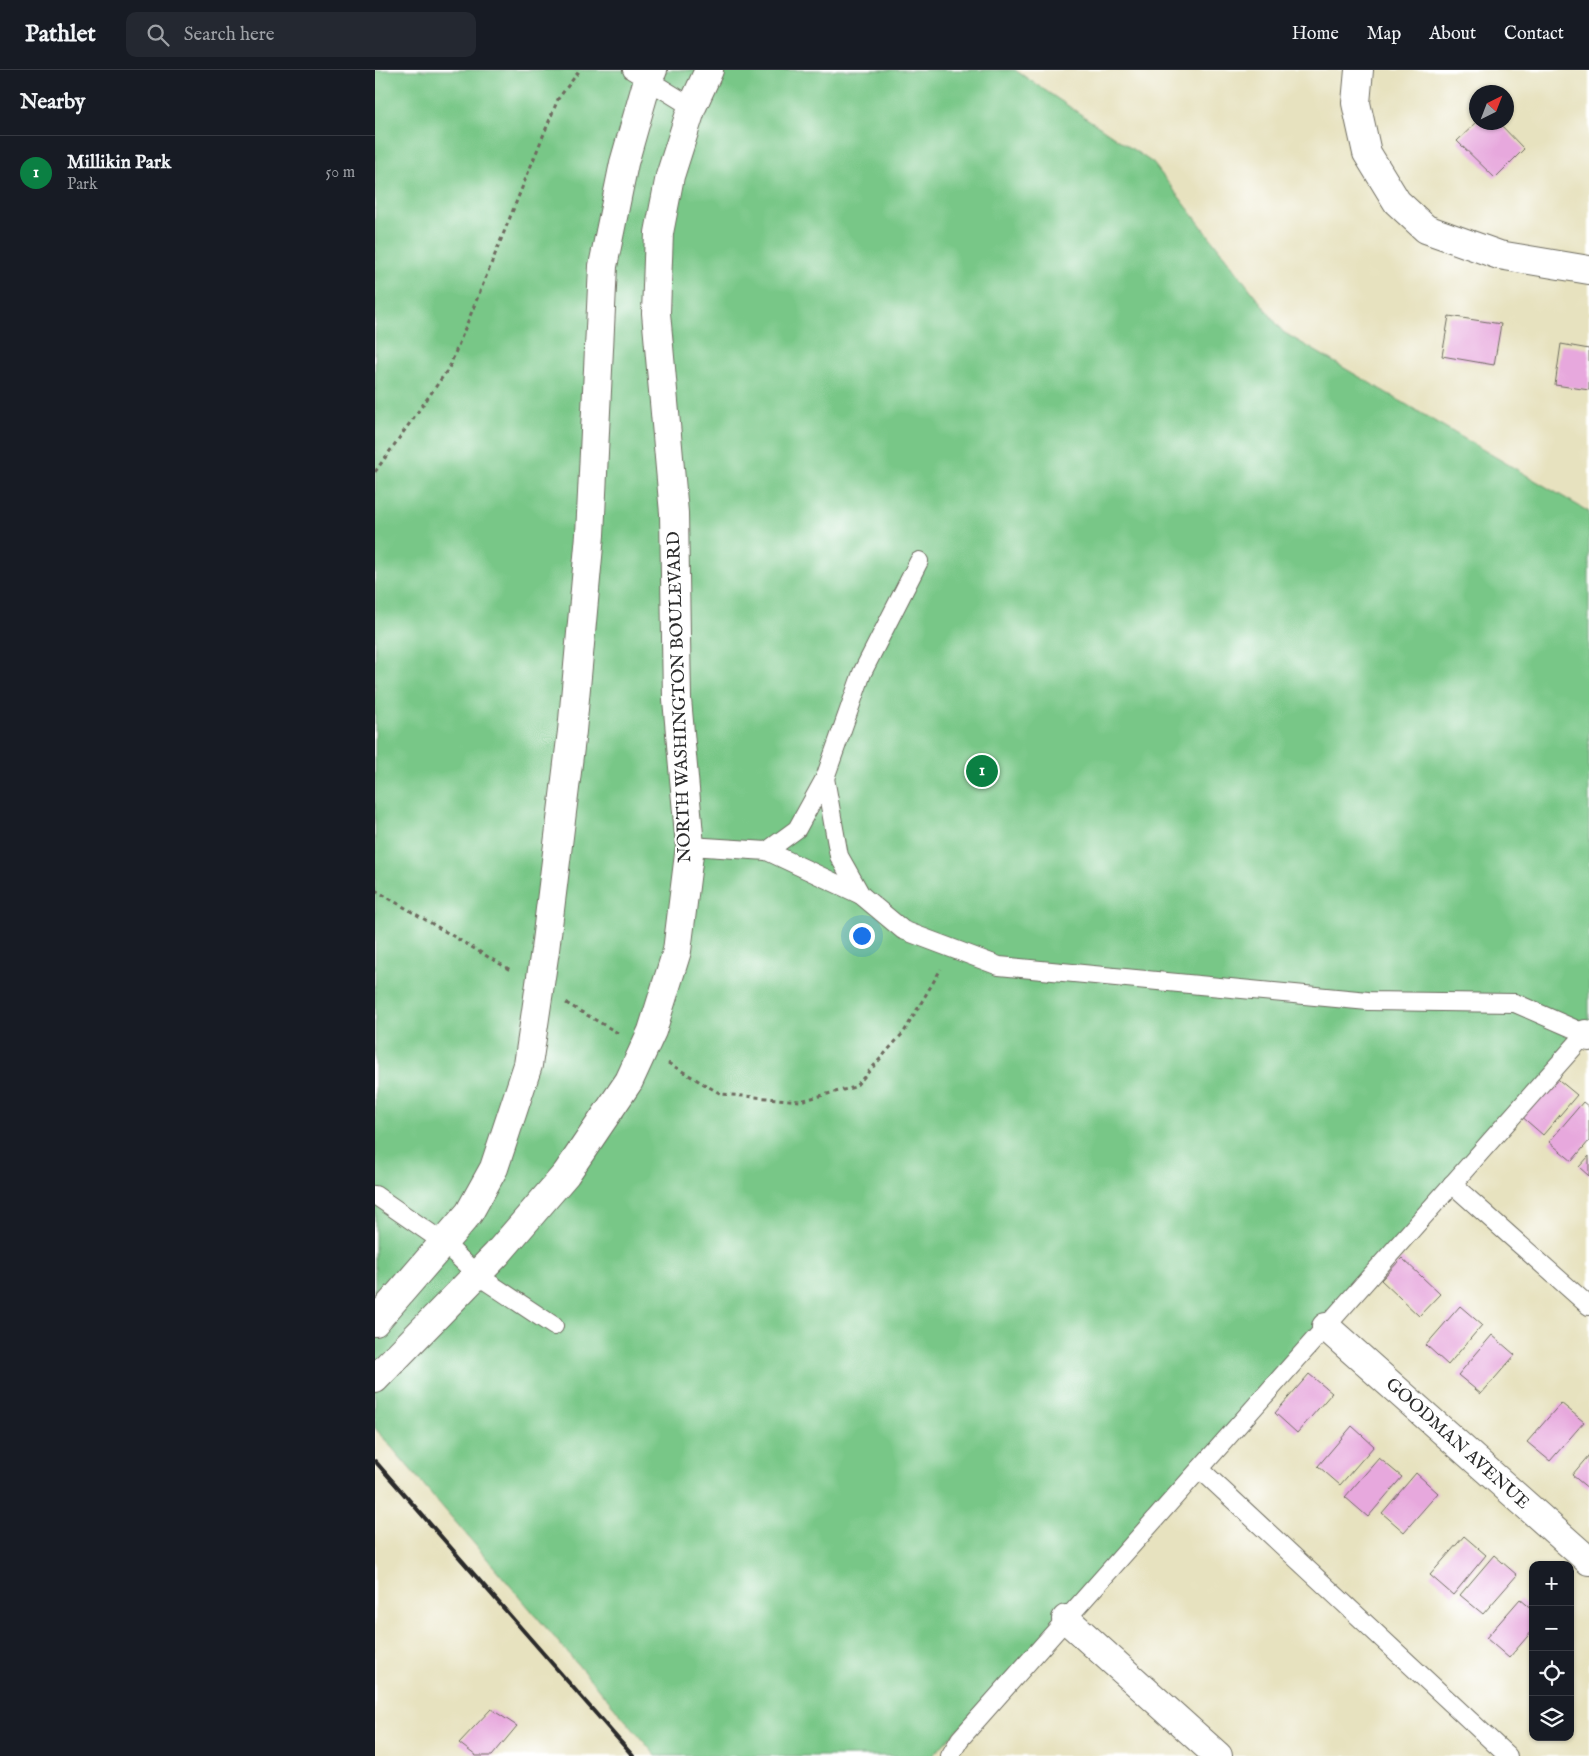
<!DOCTYPE html>
<html lang="en">
<head>
<meta charset="utf-8">
<style>
  body { margin:0; font-family:"IM FELL English",serif; background:#242831; color:#f1f3f6 }
  .controls { position:absolute; right:15px; bottom:15px; display:grid; overflow:hidden; border-radius:10px; box-shadow:0 1px 4px #0004 }
  .controls button { width:45px; height:45px; display:grid; place-items:center; padding:0; border:0; border-bottom:1px solid #363941; background:#171b24; color:#f1f3f6; font:25px sans-serif }
  .compass { position:absolute; left:1094px; top:15px; width:45px; height:45px; border-radius:50%; background:#171b24; box-shadow:0 1px 4px #0004; rotate:42deg }
  .you { position:absolute; left:486px; top:865px; width:18px; height:18px; margin:-12px; border:4px solid #fff; border-radius:50%; background:#1a73e8; box-shadow:0 0 0 8px #1a73e833 }
  .badge { display:grid; place-items:center; width:32px; height:32px; border-radius:50%; background:#0b8043; color:#fff; font-size:16px; font-weight:700 }
  .pin { position:absolute; translate:-50% -50%; border:2px solid #fff; box-shadow:0 1px 5px #0006 }
  .list { margin:0; padding:0; list-style:none }
  h2 { display:flex; justify-content:space-between; align-items:center; height:65px; margin:0; padding:0 20px; font-size:21px }
  h2 small { font-size:16px; font-weight:400; color:#9ea1a6 }
  .list li { display:grid; grid-template-columns:32px 1fr auto; gap:15px; align-items:center; box-sizing:border-box; height:75px; padding:0 20px; border-top:1px solid #363941 }
  .list b { display:block; font-size:19px; white-space:nowrap }
  .list p { margin:0; font-size:16px; white-space:nowrap; color:#9ea1a6 }
  .list em { font-size:16px; font-style:normal; color:#9ea1a6 }
  .icon { flex:none; width:28px; height:28px; fill:none; stroke:currentColor; stroke-width:2; stroke-linecap:round; stroke-linejoin:round }
  .map { position:relative; flex:none; width:1214px; height:1686px; overflow:hidden }
  header { display:flex; align-items:center; gap:30px; box-sizing:border-box; height:70px; padding:0 25px; background:#171b24; border-bottom:1px solid #363941 }
  header strong { font-size:24px }
  nav { display:flex; gap:28px; margin-inline-start:auto; font-size:18px }
  .search { width:350px; height:45px; background:#242831; display:flex; align-items:center; gap:12px; box-sizing:border-box; padding:0 18px; border-radius:10px; color:#9ea1a6; font-size:19px }
  main { display:flex }
  aside { flex:1; background:#171b24 }
  .map>svg:first-child { display:block }
  .green { fill:#78c787; stroke:#527959 }
  .building { fill:#e7a8dd }
  .lines { fill:none; stroke-linecap:round; stroke-linejoin:round }
  .service-casing { stroke:#6d6b5f; stroke-width:20 }
  .minor-casing { stroke:#6d6b5f; stroke-width:30 }
  .tertiary-casing { stroke:#6d6b5f; stroke-width:30 }
  .path { stroke:#6d6b5f; stroke-width:3; stroke-dasharray:4 4; stroke-linecap:butt }
  .service { stroke:#fff; stroke-width:18 }
  .minor { stroke:#fff; stroke-width:28 }
  .tertiary { stroke:#fff; stroke-width:28 }
  .rail { stroke:#2b2b2b; stroke-width:4 }
  .labels { text-anchor:middle; dominant-baseline:central; stroke-width:4; stroke-linejoin:round; paint-order:stroke }
  .street-label { font-size:18px; fill:#2b2b2b; stroke:#fff }
</style>
</head>
<body>
<header>
<strong>Pathlet</strong>
<div class="search"><svg class="icon" aria-label="search" viewBox="0 0 24 24"><circle cx="10" cy="10" r="6"/><path d="M15 15l6 6"/></svg>Search here</div>
<nav><a>Home</a><a>Map</a><a>About</a><a>Contact</a></nav>
</header>
<main>
<aside>
<h2>Nearby<small></small></h2>
<ul class="list">
<li><span class="badge">1</span><div><b>Millikin Park</b><p>Park</p></div><em>50 m</em></li>
</ul>
</aside>
<div class="map">
<svg width="1214" height="1686" viewBox="0 0 1214 1686">
  <rect width="100%" height="100%" fill="#fff"/>
  <filter id="ink" filterUnits="userSpaceOnUse"><feTurbulence type="fractalNoise" baseFrequency=".02" numOctaves="2"/><feDisplacementMap in="SourceGraphic" scale="10" xChannelSelector="R" yChannelSelector="G"/><feConvolveMatrix kernelMatrix="1 2 1 2 8 2 1 2 1" color-interpolation-filters="sRGB"/></filter>
  <filter id="wash" filterUnits="userSpaceOnUse"><feTurbulence type="fractalNoise" baseFrequency=".0096" numOctaves="4" result="noise"/><feDisplacementMap in="SourceGraphic" scale="20" xChannelSelector="R" yChannelSelector="G"/><feGaussianBlur stdDeviation="1.12" result="paint"/><feColorMatrix in="noise" values="0 0 0 0 0 0 0 0 0 0 0 0 0 0 0 0 0 1.4 0 .05"/><feComposite in="paint" operator="in"/></filter>
  <g filter="url(#wash)">
    <rect width="100%" height="100%" fill="#e7e2bf"/>
    <path class="green" d="M 0,0 L 640,0 L 778,93 L 908,262 L 1214,442 L 1214,960 L 691,1549 L 557,1686 L 281,1686 L 0,1358 Z"/>
    <g id="blocks">
      <g class="building">
        <path d="M 1102,52 L 1123,52 L 1149,79 L 1120,108 L 1082,71 Z"/>
        <path d="M 1074,246 L 1126,254 L 1119,295 L 1067,286 Z"/>
        <path d="M 1186,274 L 1214,279 L 1214,320 L 1180,315 Z"/>
        <path d="M 1179,1006 L 1202,1025 L 1168,1065 L 1145,1045 Z"/>
        <path d="M 1208,1032 L 1214,1037 L 1214,1071 L 1197,1091 L 1174,1072 Z"/>
        <path d="M 1214,1086 L 1214,1106 L 1204,1097 Z"/>
        <path d="M 1027,1188 L 1065,1224 L 1044,1246 L 1006,1210 Z"/>
        <path d="M 1085,1236 L 1107,1255 L 1073,1295 L 1051,1275 Z"/>
        <path d="M 1117,1265 L 1140,1285 L 1106,1324 L 1083,1305 Z"/>
        <path d="M 934,1304 L 957,1323 L 922,1363 L 900,1343 Z"/>
        <path d="M 1186,1333 L 1209,1352 L 1175,1391 L 1152,1372 Z"/>
        <path d="M 977,1356 L 999,1376 L 965,1415 L 943,1396 Z"/>
        <path d="M 1214,1385 L 1214,1419 L 1197,1405 Z"/>
        <path d="M 1004,1388 L 1027,1407 L 993,1447 L 970,1427 Z"/>
        <path d="M 1041,1403 L 1063,1423 L 1029,1462 L 1007,1443 Z"/>
        <path d="M 1089,1466 L 1111,1485 L 1078,1525 L 1055,1505 Z"/>
        <path d="M 1119,1485 L 1142,1505 L 1108,1544 L 1085,1525 Z"/>
        <path d="M 1145,1529 L 1158,1540 L 1158,1560 L 1134,1588 L 1111,1568 Z"/>
        <path d="M 116,1639 L 142,1656 L 117,1686 L 101,1686 L 84,1673 Z"/>
      </g>
    </g>
  </g>
  <g filter="url(#ink)">
    <use href="#blocks" fill-opacity="0" stroke="#6d6b5f" stroke-width="1"/>
    <g class="lines">
      <g class="service-casing">
        <g id="service">
          <path d="M 257,0 L 317,37"/>
          <path d="M 450,708 L 464,786 L 486,825 L 528,860 L 624,896 L 993,931 L 1140,933 L 1211,964"/>
          <path d="M 315,776 L 392,781 L 486,825"/>
          <path d="M 392,781 L 422,759 L 450,708 L 487,603 L 544,491"/>
          <path d="M 1077,1114 L 1214,1236"/>
          <path d="M 0,1125 L 68,1172 L 102,1205 L 179,1256"/>
          <path d="M 825,1399 L 1133,1686"/>
          <path d="M 575,1686 L 585,1669 L 1214,960"/>
        </g>
      </g>
      <g class="minor-casing">
        <g id="minor">
          <path d="M 984,0 L 981,33 L 992,83 L 1022,132 L 1051,159 L 1124,185 L 1214,200"/>
          <path d="M 1211,964 L 1214,967"/>
          <path d="M 951,1257 L 1214,1491"/>
          <path d="M 691,1549 L 843,1686"/>
        </g>
      </g>
      <g class="tertiary-casing">
        <g id="tertiary">
          <path d="M 0,1252 L 94,1143 L 119,1098 L 153,995 L 170,880 L 197,661 L 215,465 L 228,196 L 249,93 L 273,9 L 278,0"/>
          <path d="M 0,1309 L 122,1184 L 191,1104 L 254,1011 L 277,961 L 302,881 L 315,776 L 302,629 L 299,443 L 281,243 L 284,163 L 295,106 L 317,37 L 334,0"/>
        </g>
      </g>
      <g class="path">
        <path d="M 0,402 L 74,298 L 183,29 L 205,0"/>
        <path d="M 0,820 L 137,901"/>
        <path d="M 191,933 L 243,963"/>
        <path d="M 293,993 L 346,1024 L 425,1031 L 480,1017 L 529,962 L 566,899"/>
      </g>
      <use href="#service" class="service"/>
      <use href="#minor" class="minor"/>
      <use href="#tertiary" class="tertiary"/>
      <path class="rail" d="M 0,1391 L 258,1686"/>
    </g>
  </g>
  <g class="labels">
    <g class="street-label">
      <text transform="translate(305 627) rotate(-92)">NORTH WASHINGTON BOULEVARD</text>
      <text transform="translate(1082 1374) rotate(42)">GOODMAN AVENUE</text>
    </g>
  </g>
</svg>
<div class="controls">
<button>+</button>
<button>−</button>
<button><svg class="icon" aria-label="locate" viewBox="0 0 24 24"><circle cx="12" cy="12" r="6"/><path d="M12 2v4M12 18v4M2 12h4M18 12h4"/></svg></button>
<button><svg class="icon" aria-label="layers" viewBox="0 0 24 24"><path d="M12 4l9 5-9 5-9-5zM3 14l9 5 9-5"/></svg></button>
</div>
<svg class="compass" viewBox="-18 -18 36 36"><path d="M0-13l5 13h-10z" fill="#e53935"/><path d="M0 13l5-13h-10z" fill="#9ea1a6"/></svg>
<div class="you"></div>
<div class="pin badge" style="left:607px;top:701px">1</div>
</div>
</main>
</body>
</html>
